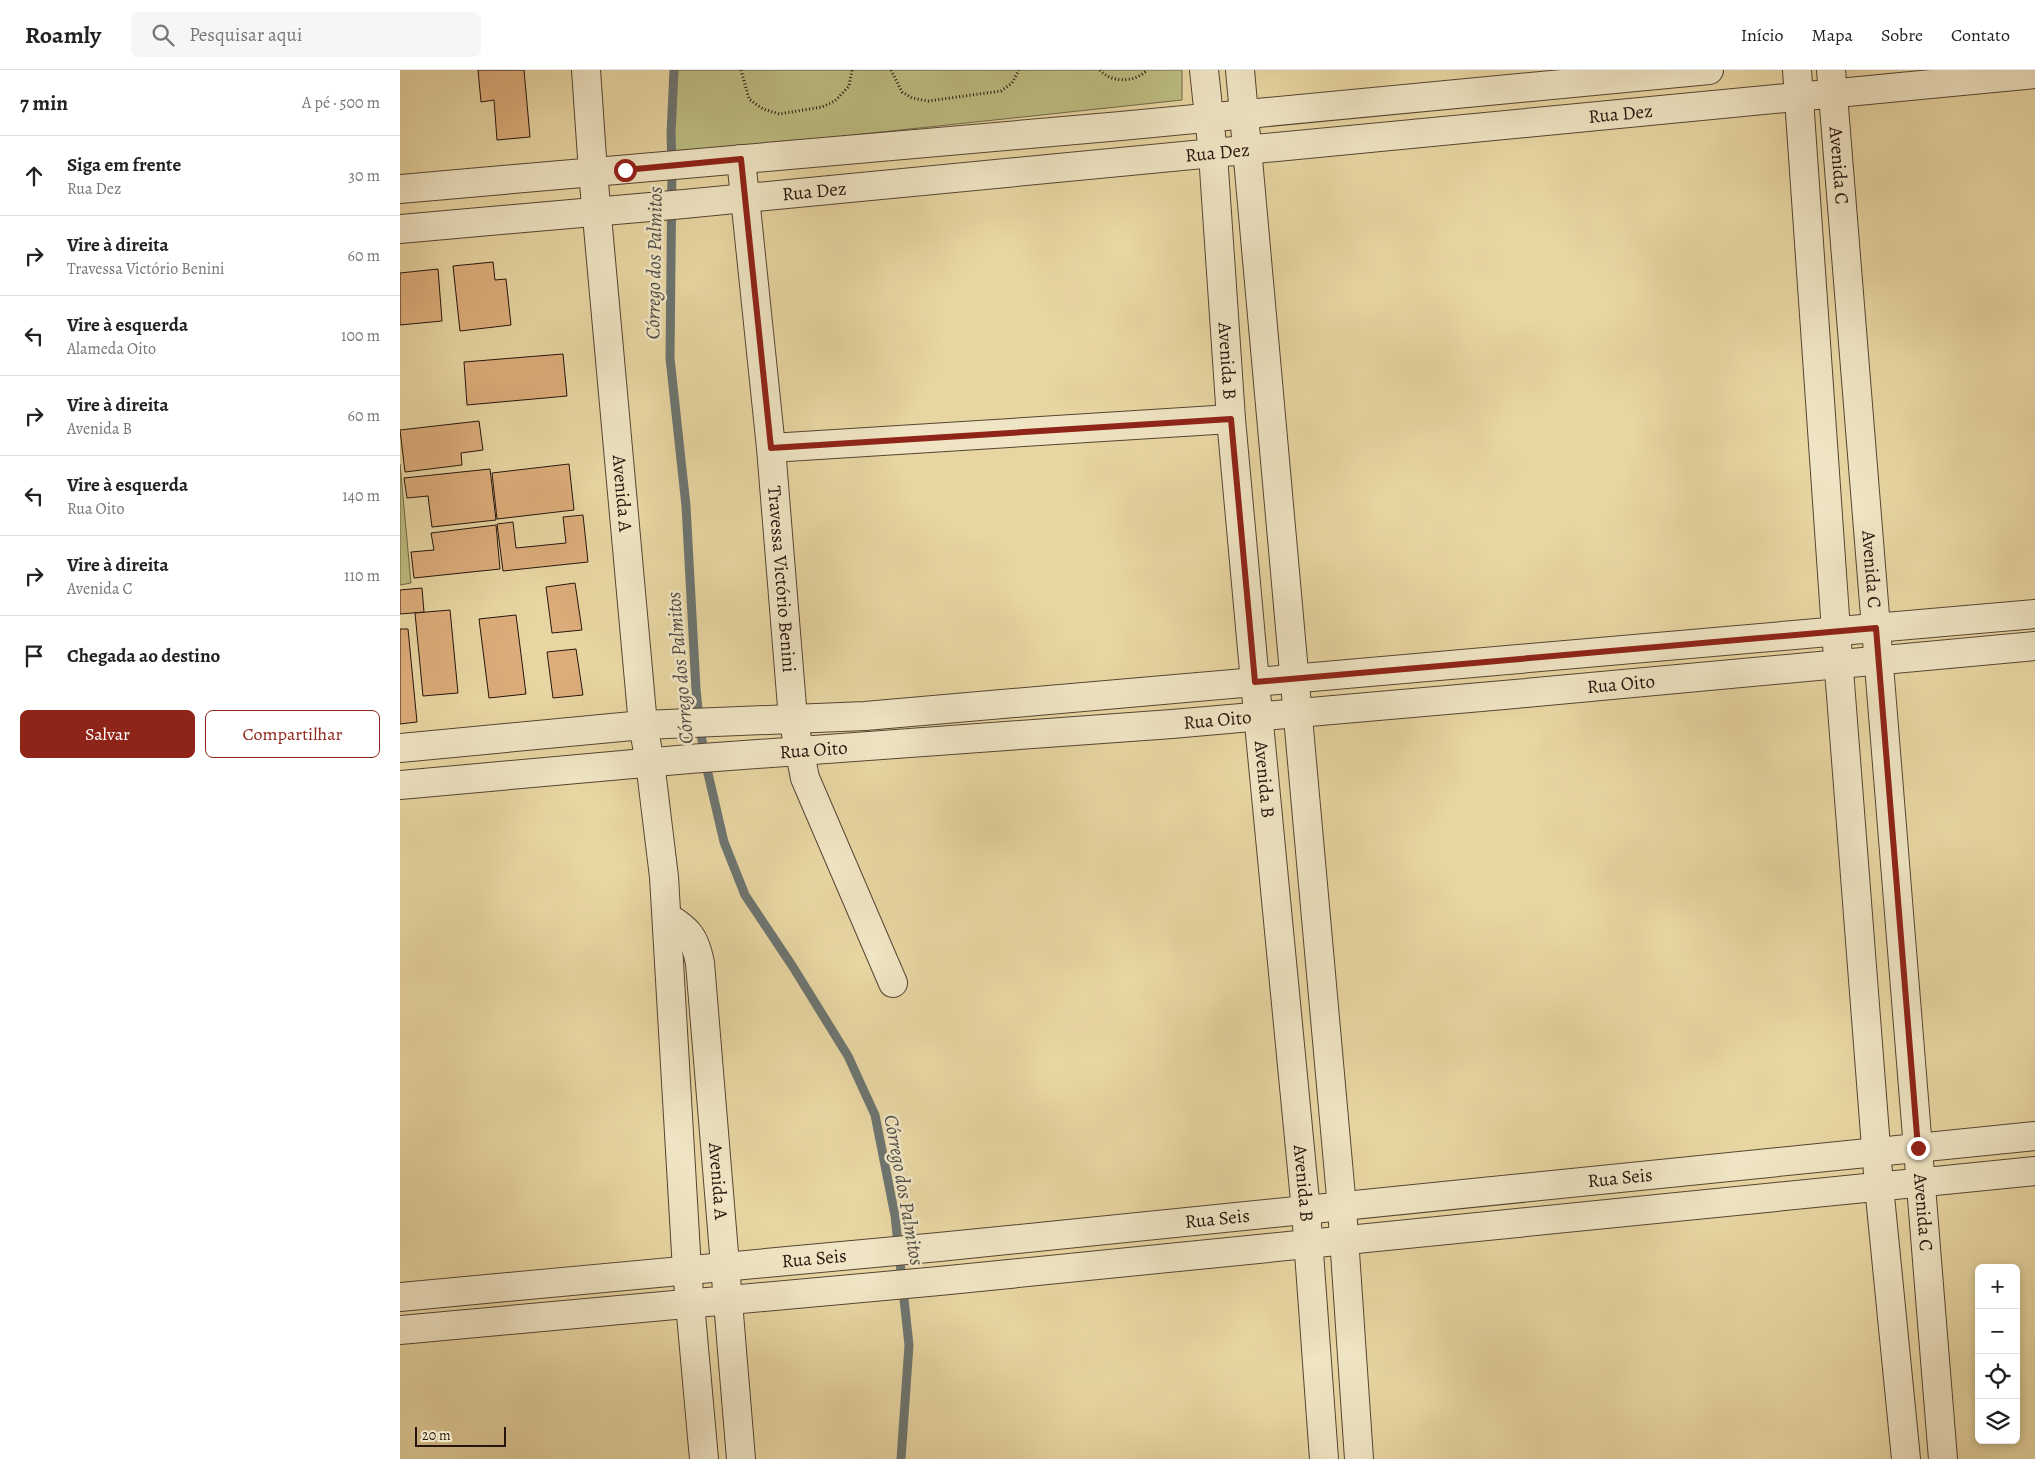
<!DOCTYPE html>
<html lang="pt">
<head>
<meta charset="utf-8">
<style>
  body { margin:0; font-family:Alegreya,serif; background:#f6f6f6; color:#222 }
  .controls { position:absolute; right:15px; bottom:15px; display:grid; overflow:hidden; border-radius:8px; box-shadow:0 2px 8px #0003 }
  .controls button { width:45px; height:45px; display:grid; place-items:center; padding:0; border:0; border-bottom:1px solid #e0e0e0; background:#fff; color:#222; font:25px sans-serif }
  .scale { position:absolute; left:15px; bottom:12px; width:91px; box-sizing:border-box; padding-left:5px; border:2px solid #26150d; border-top:0; font-size:14px; line-height:18px; white-space:nowrap; color:#26150d; -webkit-text-stroke:4px #efe4c3; paint-order:stroke }
  .stop { position:absolute; width:15px; height:15px; margin:-11px; border:4px solid #8f2418; border-radius:50%; background:#fff }
  .stop.end { background:#8f2418; border-color:#fff; box-shadow:0 1px 5px #0008 }
  .list { margin:0; padding:0; list-style:none }
  h2 { display:flex; justify-content:space-between; align-items:center; height:65px; margin:0; padding:0 20px; font-size:21px }
  h2 small { font-size:16px; font-weight:400; color:#767676 }
  .list li { display:grid; grid-template-columns:32px 1fr auto; gap:15px; align-items:center; box-sizing:border-box; height:80px; padding:0 20px; border-top:1px solid #e0e0e0 }
  .list b { display:block; font-size:19px; white-space:nowrap }
  .list p { margin:0; font-size:16px; white-space:nowrap; color:#767676 }
  .list em { font-size:16px; font-style:normal; color:#767676 }
  .actions { display:flex; gap:10px; padding:15px 20px }
  .actions a { flex:1; padding:11px 0; border:1px solid #8f2418; border-radius:8px; text-align:center; font-size:18px; color:#8f2418 }
  .actions .main { background:#8f2418; color:#fff }
  .icon { flex:none; width:28px; height:28px; fill:none; stroke:currentColor; stroke-width:2; stroke-linecap:round; stroke-linejoin:round }
  .map { position:relative; flex:none; width:1635px; height:1389px; overflow:hidden }
  header { display:flex; align-items:center; gap:30px; box-sizing:border-box; height:70px; padding:0 25px; background:#fff; border-bottom:1px solid #e0e0e0 }
  header strong { font-size:24px }
  nav { display:flex; gap:28px; margin-inline-start:auto; font-size:18px }
  .search { width:350px; height:45px; background:#f6f6f6; display:flex; align-items:center; gap:12px; box-sizing:border-box; padding:0 18px; border-radius:8px; color:#767676; font-size:19px }
  main { display:flex }
  aside { flex:1; background:#fff }
  .map>svg:first-child { display:block }
  .green { fill:#bcbc81; stroke:#716847 }
  .lines { fill:none; stroke-linecap:round; stroke-linejoin:round }
  .stream { stroke:#6d7570; stroke-width:9 }
  .building { fill:#dcad7b; stroke:#26150d }
  .street-casing { stroke:#564532; stroke-width:30 }
  .path { stroke:#26150d; stroke-width:3; stroke-dasharray:1 2.5; stroke-linecap:butt }
  .street { stroke:#efe4c3; stroke-width:28 }
  .route { stroke:#8f2418; stroke-width:6 }
  .labels { text-anchor:middle; dominant-baseline:central; stroke-width:5; stroke-linejoin:round; paint-order:stroke }
  .street-label { font-size:19px; fill:#26150d; stroke:#efe4c3 }
  .water-label { font-size:20px; font-style:italic; fill:#504d47; stroke:#efe4c3 }
</style>
</head>
<body>
<header>
<strong>Roamly</strong>
<div class="search"><svg class="icon" aria-label="search" viewBox="0 0 24 24"><circle cx="10" cy="10" r="6"/><path d="M15 15l6 6"/></svg>Pesquisar aqui</div>
<nav><a>Início</a><a>Mapa</a><a>Sobre</a><a>Contato</a></nav>
</header>
<main>
<aside>
<h2>7 min<small>A pé · 500 m</small></h2>
<ul class="list">
<li><svg class="icon" aria-label="ahead" viewBox="0 0 24 24"><path d="M12 20V5M6 11l6-6 6 6"/></svg><div><b>Siga em frente</b><p>Rua Dez</p></div><em>30 m</em></li>
<li><svg class="icon" aria-label="right" viewBox="0 0 24 24"><path d="M7 20v-9h11M14 6l5 5-5 5"/></svg><div><b>Vire à direita</b><p>Travessa Victório Benini</p></div><em>60 m</em></li>
<li><svg class="icon" aria-label="left" viewBox="0 0 24 24"><path d="M17 20v-9H6M10 6l-5 5 5 5"/></svg><div><b>Vire à esquerda</b><p>Alameda Oito</p></div><em>100 m</em></li>
<li><svg class="icon" aria-label="right" viewBox="0 0 24 24"><path d="M7 20v-9h11M14 6l5 5-5 5"/></svg><div><b>Vire à direita</b><p>Avenida B</p></div><em>60 m</em></li>
<li><svg class="icon" aria-label="left" viewBox="0 0 24 24"><path d="M17 20v-9H6M10 6l-5 5 5 5"/></svg><div><b>Vire à esquerda</b><p>Rua Oito</p></div><em>140 m</em></li>
<li><svg class="icon" aria-label="right" viewBox="0 0 24 24"><path d="M7 20v-9h11M14 6l5 5-5 5"/></svg><div><b>Vire à direita</b><p>Avenida C</p></div><em>110 m</em></li>
<li><svg class="icon" aria-label="arrive" viewBox="0 0 24 24"><path d="M6 21V4h12l-3 4 3 4H6"/></svg><div><b>Chegada ao destino</b></div></li>
</ul>
<div class="actions"><a class="main">Salvar</a><a>Compartilhar</a></div>
</aside>
<div class="map">
<svg width="1635" height="1389" viewBox="0 0 1635 1389">
  <rect width="100%" height="100%" fill="#e7d5a2"/>
  <filter id="stains"><feTurbulence type="fractalNoise" baseFrequency=".004" numOctaves="4"/><feColorMatrix values="0 0 0 0 .2 0 0 0 0 .09 0 0 0 0 .02 0 0 0 .5 -.17"/></filter>
  <radialGradient id="worn" r=".72"><stop offset=".6" stop-color="#630" stop-opacity="0"/><stop offset="1" stop-color="#630" stop-opacity=".3"/></radialGradient>
  <g class="green">
    <path d="M 275,0 L 782,0 L 782,30 L 275,84 L 271,64 Z"/>
    <path d="M 0,394 L 11,513 L 0,515 Z"/>
  </g>
  <g class="lines">
    <path class="stream" d="M 274,0 L 271,64 L 272,95 L 270,288 L 286,436 L 296,619 L 300,658 L 306,695 L 324,772 L 345,825 L 393,897 L 448,986 L 475,1045 L 495,1146 L 509,1275 L 501,1389"/>
  </g>
  <g class="building">
    <path d="M 78,0 L 124,0 L 130,67 L 97,70 L 94,30 L 81,32 Z"/>
    <path d="M 93,192 L 95,210 L 106,209 L 111,255 L 60,261 L 53,196 Z"/>
    <path d="M 38,199 L 42,251 L 0,255 L 0,203 Z"/>
    <path d="M 163,284 L 167,326 L 67,335 L 64,292 Z"/>
    <path d="M 79,351 L 83,380 L 61,383 L 62,395 L 5,402 L 0,360 Z"/>
    <path d="M 169,394 L 174,440 L 97,449 L 92,403 Z"/>
    <path d="M 90,399 L 96,450 L 32,457 L 28,426 L 7,428 L 4,408 Z"/>
    <path d="M 183,445 L 188,492 L 103,501 L 97,454 L 113,452 L 116,478 L 166,473 L 163,447 Z"/>
    <path d="M 96,455 L 100,499 L 14,508 L 11,482 L 34,480 L 31,463 Z"/>
    <path d="M 175,513 L 182,560 L 152,563 L 146,517 Z"/>
    <path d="M 22,518 L 24,542 L 0,544 L 0,520 Z"/>
    <path d="M 50,540 L 58,623 L 23,626 L 15,543 Z"/>
    <path d="M 116,545 L 126,624 L 89,628 L 79,549 Z"/>
    <path d="M 0,559 L 8,559 L 17,652 L 0,654 Z"/>
    <path d="M 176,579 L 183,625 L 153,628 L 147,582 Z"/>
  </g>
  <g class="lines">
    <g class="street-casing">
      <g id="street">
        <path id="s1" d="M 186,0 L 193,102 L 243,655 L 250,692 L 264,807 L 287,1200 L 304,1389"/>
        <path id="s2" d="M 804,0 L 813,84 L 831,349 L 855,612 L 906,1141 L 924,1389"/>
        <path d="M 840,0 L 942,1138 L 959,1389"/>
        <path d="M 1397,0 L 1436,561 L 1479,1116 L 1506,1389"/>
        <path id="s3" d="M 1431,0 L 1543,1389"/>
        <path id="s4" d="M 341,89 L 371,378 L 393,649 L 405,708 L 493,913"/>
        <path d="M 0,119 L 721,56 L 1309,0"/>
        <path id="s5" d="M 0,159 L 284,134 L 1635,4"/>
        <path d="M 371,378 L 831,349"/>
        <path d="M 0,678 L 243,655 L 465,646 L 1635,544"/>
        <path id="s6" d="M 0,715 L 289,689 L 772,654 L 1104,625 L 1635,576"/>
        <path id="s7" d="M 267,847 C 289,860 295,868 300,893 L 341,1389"/>
        <path id="s8" d="M 0,1227 L 539,1177 L 1635,1066"/>
        <path d="M 0,1260 L 539,1211 L 1635,1101"/>
      </g>
    </g>
    <g class="path">
      <path d="M 341,0 L 349,29 L 363,39 L 379,44 L 422,37 L 435,31 L 449,16 L 452,0"/>
      <path d="M 491,0 L 502,22 L 512,28 L 528,31 L 601,21 L 612,13 L 619,0"/>
      <path d="M 700,0 C 711,13 735,13 747,0"/>
    </g>
    <use href="#street" class="street"/>
  </g>
  <g class="lines">
    <path class="route" d="M 225,100 L 341,89 L 371,378 L 831,349 L 855,612 L 1476,558 L 1518,1078"/>
  </g>
  <g class="labels">
    <g class="street-label">
      <text stroke="none"><textPath href="#s5" startOffset="1226">Rua Dez</textPath></text>
      <text stroke="none"><textPath href="#s5" startOffset="821">Rua Dez</textPath></text>
      <text stroke="none"><textPath href="#s3" startOffset="96">Avenida C</textPath></text>
      <text stroke="none"><textPath href="#s5" startOffset="416">Rua Dez</textPath></text>
      <text stroke="none"><textPath href="#s2" startOffset="292">Avenida B</textPath></text>
      <text stroke="none"><textPath href="#s1" startOffset="425">Avenida A</textPath></text>
      <text stroke="none"><textPath href="#s3" startOffset="501">Avenida C</textPath></text>
      <text stroke="none"><textPath href="#s4" startOffset="422">Travessa Victório Benini</textPath></text>
      <text stroke="none"><textPath href="#s6" startOffset="1225">Rua Oito</textPath></text>
      <text stroke="none"><textPath href="#s6" startOffset="820">Rua Oito</textPath></text>
      <text stroke="none"><textPath href="#s6" startOffset="415">Rua Oito</textPath></text>
      <text stroke="none"><textPath href="#s2" startOffset="712">Avenida B</textPath></text>
      <text stroke="none"><textPath href="#s8" startOffset="1226">Rua Seis</textPath></text>
      <text stroke="none"><textPath href="#s7" startOffset="278">Avenida A</textPath></text>
      <text stroke="none"><textPath href="#s2" startOffset="1118">Avenida B</textPath></text>
      <text stroke="none"><textPath href="#s3" startOffset="1146">Avenida C</textPath></text>
      <text stroke="none"><textPath href="#s8" startOffset="821">Rua Seis</textPath></text>
      <text stroke="none"><textPath href="#s8" startOffset="416">Rua Seis</textPath></text>
    </g>
    <g class="water-label">
      <text transform="translate(254 193) rotate(-89)">Córrego dos Palmitos</text>
      <text transform="translate(280 598) rotate(-95)">Córrego dos Palmitos</text>
      <text transform="translate(504 1120) rotate(80)">Córrego dos Palmitos</text>
    </g>
  </g>
  <rect width="100%" height="100%" filter="url(#stains)"/>
  <rect width="100%" height="100%" fill="url(#worn)"/>
</svg>
<div class="controls">
<button>+</button>
<button>−</button>
<button><svg class="icon" aria-label="locate" viewBox="0 0 24 24"><circle cx="12" cy="12" r="6"/><path d="M12 2v4M12 18v4M2 12h4M18 12h4"/></svg></button>
<button><svg class="icon" aria-label="layers" viewBox="0 0 24 24"><path d="M12 4l9 5-9 5-9-5zM3 14l9 5 9-5"/></svg></button>
</div>
<div class="scale">20 m</div>
<div class="stop" style="left:225px;top:100px"></div>
<div class="stop end" style="left:1518px;top:1078px"></div>
</div>
</main>
</body>
</html>
